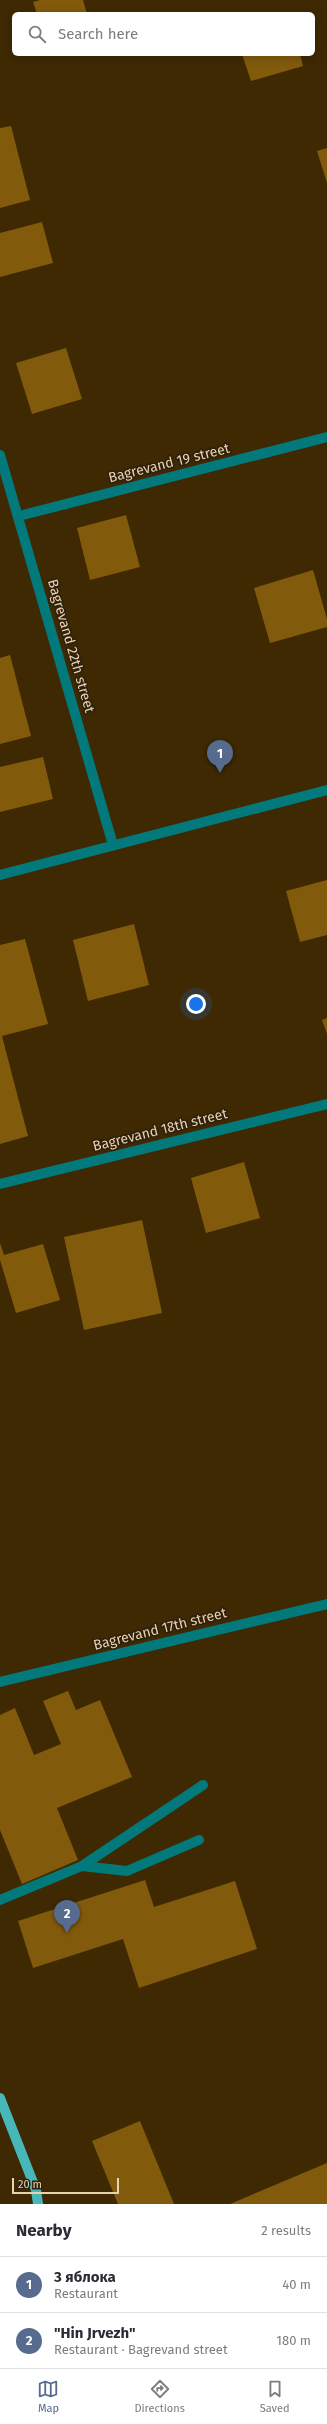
<!DOCTYPE html>
<html lang="en">
<head>
<meta charset="utf-8">
<style>
  body { margin:0; font-family:"Fira Sans",sans-serif; background:#f7f7f7; color:#2b2b33 }
  .scale { position:absolute; left:12px; bottom:10px; width:107px; box-sizing:border-box; padding-left:4px; border:2px solid #e9d2b2; border-top:0; font-size:11px; line-height:14px; white-space:nowrap; color:#e9d2b2; -webkit-text-stroke:3px #2f210c; paint-order:stroke }
  .you { position:absolute; left:196px; top:1004px; width:14px; height:14px; margin:-10px; border:3px solid #fff; border-radius:50%; background:#1a73e8; box-shadow:0 0 0 6px #1a73e833 }
  .badge { display:grid; place-items:center; width:26px; height:26px; border-radius:50%; background:#566b8d; color:#fff; font-size:13px; font-weight:700 }
  .pin { position:absolute; translate:-50% -33px; filter:drop-shadow(0 1px 2px #0008) }
  .pin::after { content:''; position:absolute; top:21px; width:14px; height:12px; background:inherit; clip-path:polygon(0 0,100% 0,50% 100%) }
  .list { margin:0; padding:0; list-style:none }
  h2 { display:flex; justify-content:space-between; align-items:center; height:52px; margin:0; padding:0 16px; font-size:17px }
  h2 small { font-size:13px; font-weight:400; color:#7c7c81 }
  .list li { display:grid; grid-template-columns:26px 1fr auto; gap:12px; align-items:center; box-sizing:border-box; height:56px; padding:0 16px; border-top:1px solid #e1e1e2 }
  .list b { display:block; font-size:15px; white-space:nowrap }
  .list p { margin:0; font-size:13px; white-space:nowrap; color:#7c7c81 }
  .list em { font-size:13px; font-style:normal; color:#7c7c81 }
  .icon { flex:none; width:22px; height:22px; fill:none; stroke:currentColor; stroke-width:2; stroke-linecap:round; stroke-linejoin:round }
  .map { position:relative; flex:none; width:327px; height:2204px; overflow:hidden }
  .search { position:absolute; background:#fff; box-shadow:0 2px 10px #0003; left:12px; right:12px; top:12px; height:44px; display:flex; align-items:center; gap:10px; box-sizing:border-box; padding:0 14px; border-radius:6px; color:#7c7c81; font-size:15px }
  .sheet { height:164px; background:#fff }
  nav { display:flex; justify-content:space-around; align-items:center; box-sizing:border-box; height:56px; border-top:1px solid #e1e1e2; background:#fff; font-size:11px; color:#7c7c81 }
  nav a { display:grid; justify-items:center; gap:2px }
  nav .on { color:#566b8d }
  .map>svg:first-child { display:block }
  .building { fill:#825a0c }
  .lines { fill:none; stroke-linecap:round; stroke-linejoin:round }
  .minor { stroke:#02797b; stroke-width:10 }
  .major { stroke:#47b7ba; stroke-width:10 }
  .labels { text-anchor:middle; dominant-baseline:central; stroke-width:3.5; stroke-linejoin:round; paint-order:stroke }
  .street-label { font-size:14px; fill:#e9d2b2; stroke:#2f210c }
</style>
</head>
<body>
<div class="map">
<svg width="327" height="2204" viewBox="0 0 327 2204">
  <rect width="100%" height="100%" fill="#3e2903"/>
  <g class="building">
    <path d="M 40,0 L 83,0 L 87,14 L 37,14 L 33,2 Z"/>
    <path d="M 242,54 L 300,54 L 303,66 L 251,81 Z"/>
    <path d="M 11,126 L 30,200 L 0,208 L 0,128 Z"/>
    <path d="M 327,148 L 327,183 L 317,151 Z"/>
    <path d="M 42,222 L 53,263 L 0,277 L 0,233 Z"/>
    <path d="M 66,348 L 82,399 L 32,414 L 16,363 Z"/>
    <path d="M 126,515 L 140,567 L 90,580 L 77,528 Z"/>
    <path d="M 313,570 L 327,619 L 327,627 L 270,643 L 254,588 Z"/>
    <path d="M 10,655 L 31,736 L 0,744 L 0,658 Z"/>
    <path d="M 43,757 L 53,799 L 0,812 L 0,767 Z"/>
    <path d="M 327,880 L 327,935 L 300,942 L 286,891 Z"/>
    <path d="M 134,924 L 149,985 L 88,1001 L 73,940 Z"/>
    <path d="M 25,939 L 48,1024 L 2,1036 L 28,1136 L 0,1144 L 0,945 Z"/>
    <path d="M 327,1018 L 327,1034 L 322,1020 Z"/>
    <path d="M 244,1162 L 260,1218 L 206,1233 L 191,1178 Z"/>
    <path d="M 142,1220 L 162,1313 L 84,1330 L 64,1237 Z"/>
    <path d="M 0,1243 L 4,1255 L 43,1244 L 60,1300 L 16,1313 L 0,1260 Z"/>
    <path d="M 68,1691 L 76,1710 L 100,1700 L 132,1777 L 57,1808 L 78,1860 L 22,1884 L 0,1830 L 0,1715 L 15,1708 L 34,1755 L 61,1744 L 43,1701 Z"/>
    <path d="M 145,1880 L 154,1907 L 235,1881 L 257,1949 L 139,1988 L 123,1939 L 33,1968 L 18,1921 Z"/>
    <path d="M 140,2121 L 174,2204 L 118,2204 L 92,2141 Z"/>
    <path d="M 327,2163 L 327,2204 L 230,2204 Z"/>
  </g>
  <g class="lines">
    <g class="minor">
      <path d="M 0,455 L 113,845"/>
      <path d="M 19,516 L 327,437"/>
      <path d="M 0,875 L 327,790"/>
      <path d="M 0,1184 L 327,1104"/>
      <path d="M 0,1682 L 327,1604"/>
      <path d="M 82,1866 L 127,1871 L 199,1840"/>
      <path d="M 0,1900 L 82,1866 L 203,1785"/>
    </g>
    <path class="major" d="M 0,2098 L 36,2190 L 38,2204"/>
  </g>
  <g class="labels">
    <g class="street-label">
      <text transform="translate(169 463) rotate(-14)">Bagrevand 19 street</text>
      <text transform="translate(71 646) rotate(74)">Bagrevand 22th street</text>
      <text transform="translate(160 1130) rotate(-14)">Bagrevand 18th street</text>
      <text transform="translate(160 1629) rotate(-14)">Bagrevand 17th street</text>
    </g>
  </g>
</svg>
<div class="scale">20 m</div>
<div class="you"></div>
<div class="pin badge" style="left:220px;top:773px">1</div>
<div class="pin badge" style="left:67px;top:1933px">2</div>
<div class="search"><svg class="icon" aria-label="search" viewBox="0 0 24 24"><circle cx="10" cy="10" r="6"/><path d="M15 15l6 6"/></svg>Search here</div>
</div>
<section class="sheet">
<h2>Nearby<small>2 results</small></h2>
<ul class="list">
<li><span class="badge">1</span><div><b>3 яблока</b><p>Restaurant</p></div><em>40 m</em></li>
<li><span class="badge">2</span><div><b>&quot;Hin Jrvezh&quot;</b><p>Restaurant · Bagrevand street</p></div><em>180 m</em></li>
</ul>
</section>
<nav>
<a class="on"><svg class="icon" aria-label="map" viewBox="0 0 24 24"><path d="M3 6l6-2 6 2 6-2v14l-6 2-6-2-6 2zM9 4v14M15 6v14"/></svg>Map</a>
<a><svg class="icon" aria-label="directions" viewBox="0 0 24 24"><path d="M12 3l9 9-9 9-9-9zM9 14v-3h6M13 9l2 2-2 2"/></svg>Directions</a>
<a><svg class="icon" aria-label="saved" viewBox="0 0 24 24"><path d="M7 4h10v16l-5-4-5 4z"/></svg>Saved</a>
</nav>
</body>
</html>
